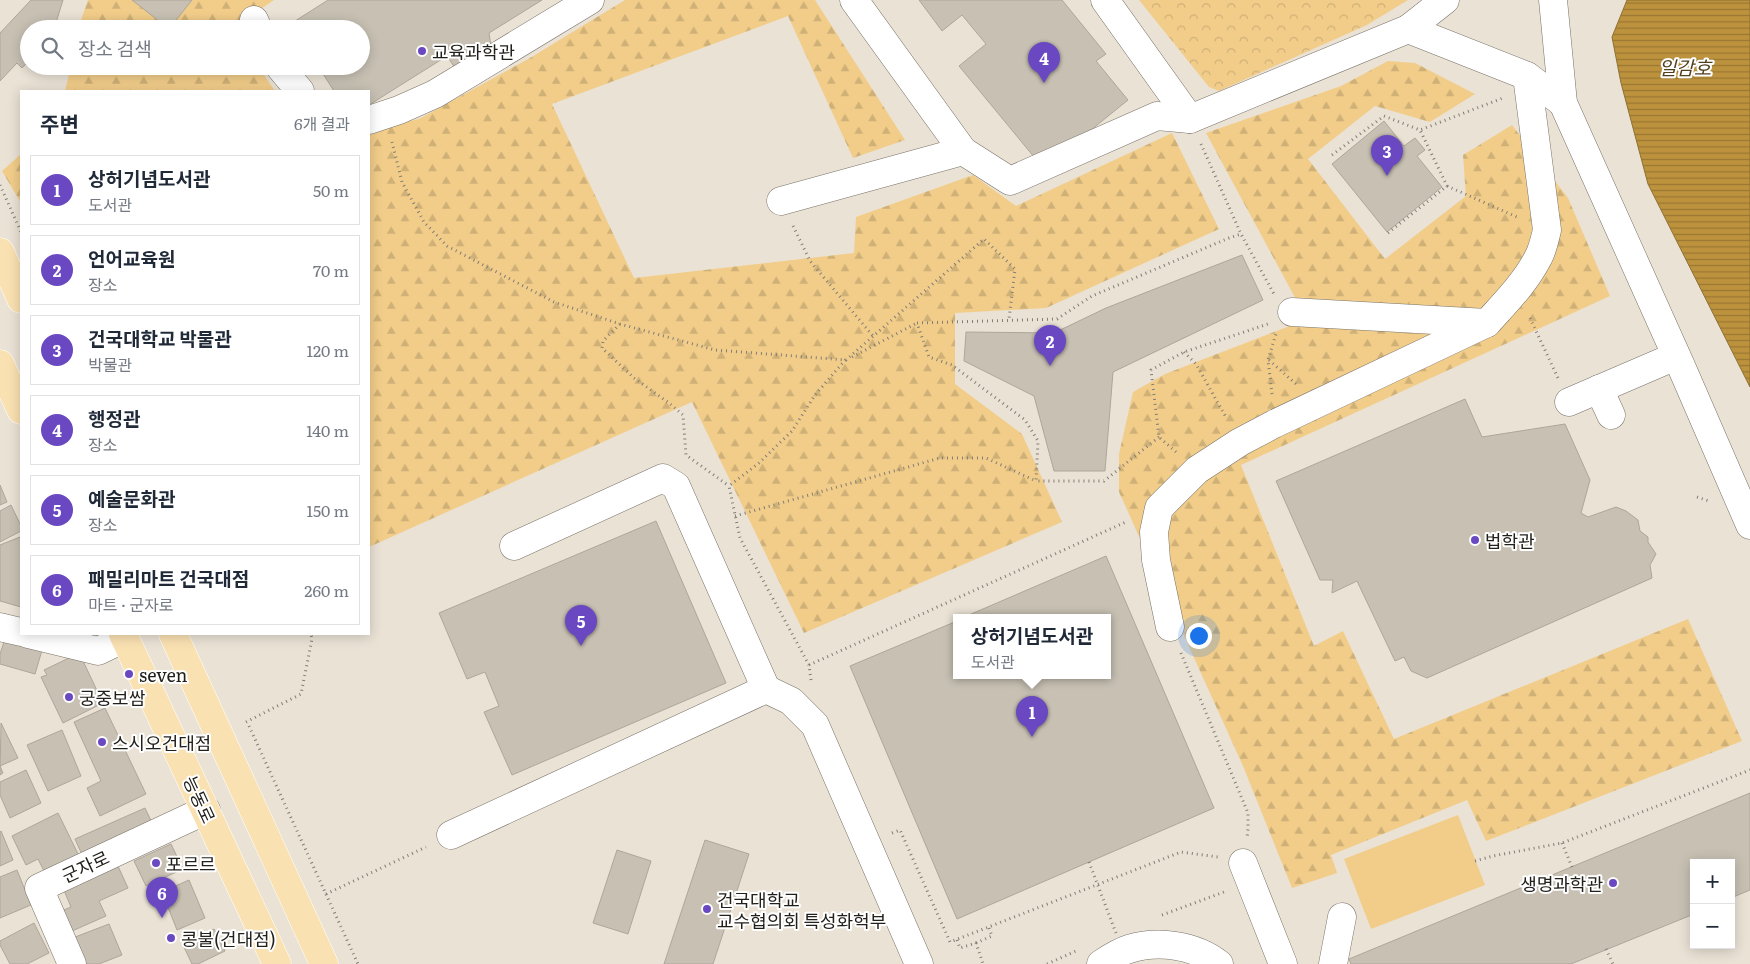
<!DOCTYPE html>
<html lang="ko">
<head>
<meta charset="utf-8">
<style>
  body { margin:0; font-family:Literata,"Noto Sans KR",serif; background:#f2f2f3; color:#1f2937 }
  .controls { position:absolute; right:15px; bottom:15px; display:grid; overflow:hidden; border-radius:0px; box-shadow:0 2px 12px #0003 }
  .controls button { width:45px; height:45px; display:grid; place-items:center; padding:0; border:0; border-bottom:1px solid #e0e1e3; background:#fff; color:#1f2937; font:25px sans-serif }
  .you { position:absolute; left:1198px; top:635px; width:18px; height:18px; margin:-12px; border:4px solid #fff; border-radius:50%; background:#1a73e8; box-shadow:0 0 0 8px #1a73e833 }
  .badge { display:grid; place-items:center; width:32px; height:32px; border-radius:50%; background:#6a48c1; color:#fff; font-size:16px; font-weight:700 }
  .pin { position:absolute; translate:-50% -41px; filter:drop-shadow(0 1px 2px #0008) }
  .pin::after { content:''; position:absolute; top:26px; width:18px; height:15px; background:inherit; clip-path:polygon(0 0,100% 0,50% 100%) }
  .popup { position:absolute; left:953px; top:614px; width:158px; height:65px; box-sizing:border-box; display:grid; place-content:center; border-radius:0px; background:#fff; filter:drop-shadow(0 1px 4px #0005); font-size:16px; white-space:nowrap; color:#747a83 }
  .popup b { font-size:19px; color:#1f2937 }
  .popup::after { content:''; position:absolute; left:50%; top:100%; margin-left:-10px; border:10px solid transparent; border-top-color:#fff }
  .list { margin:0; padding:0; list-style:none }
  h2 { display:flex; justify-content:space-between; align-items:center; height:65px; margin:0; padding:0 20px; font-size:21px }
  h2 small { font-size:16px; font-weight:400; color:#747a83 }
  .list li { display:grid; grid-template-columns:32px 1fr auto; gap:15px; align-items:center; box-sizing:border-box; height:70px; margin:0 10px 10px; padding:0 10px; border:1px solid #e0e1e3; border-radius:0px }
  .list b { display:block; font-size:19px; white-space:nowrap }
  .list p { margin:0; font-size:16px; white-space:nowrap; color:#747a83 }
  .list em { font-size:16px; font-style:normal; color:#747a83 }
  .icon { flex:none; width:28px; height:28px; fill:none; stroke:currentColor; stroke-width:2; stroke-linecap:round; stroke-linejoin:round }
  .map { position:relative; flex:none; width:1750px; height:964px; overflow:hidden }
  .search { position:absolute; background:#fff; box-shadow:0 2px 12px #0003; left:20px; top:20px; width:350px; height:55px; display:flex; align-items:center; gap:12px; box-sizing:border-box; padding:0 18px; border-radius:28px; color:#747a83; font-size:19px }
  .panel { position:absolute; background:#fff; box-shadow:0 2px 12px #0003; left:20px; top:90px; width:350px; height:545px; border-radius:0px }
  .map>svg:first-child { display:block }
  .forest { fill:url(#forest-firs) }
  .park { fill:url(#park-crowns) }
  .pitch { fill:#f2cd8a }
  .water { fill:url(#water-rules); stroke:#8e7033 }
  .building { fill:#c7c0b3; stroke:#aea69a }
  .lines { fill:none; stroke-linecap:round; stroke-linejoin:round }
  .minor-casing { stroke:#797267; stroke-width:29 }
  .major-casing { stroke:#fff; stroke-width:29 }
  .path { stroke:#827d75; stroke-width:3; stroke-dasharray:1 4; stroke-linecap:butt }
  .minor { stroke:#fff; stroke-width:28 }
  .major { stroke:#fae1b2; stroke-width:28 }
  .path-bridge { stroke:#827d75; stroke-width:3; stroke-dasharray:1 4; stroke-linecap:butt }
  .poi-dot { fill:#6a48c1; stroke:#fff; stroke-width:2 }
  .labels { text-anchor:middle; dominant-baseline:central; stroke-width:4; stroke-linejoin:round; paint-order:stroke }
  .poi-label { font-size:18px; fill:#22201b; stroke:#fff; text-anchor:start }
  .street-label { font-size:18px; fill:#22201b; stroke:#fff }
  .water-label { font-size:19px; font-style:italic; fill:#523f1c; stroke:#fff }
</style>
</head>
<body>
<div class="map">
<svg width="1750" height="964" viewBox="0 0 1750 964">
  <defs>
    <pattern id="forest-firs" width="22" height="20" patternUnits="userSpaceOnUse" patternTransform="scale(1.25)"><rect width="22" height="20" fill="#f2cd8a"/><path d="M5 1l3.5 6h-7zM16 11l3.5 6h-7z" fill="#cfb076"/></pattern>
    <pattern id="park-crowns" width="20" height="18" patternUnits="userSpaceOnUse" patternTransform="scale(1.25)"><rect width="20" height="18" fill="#f2cd8a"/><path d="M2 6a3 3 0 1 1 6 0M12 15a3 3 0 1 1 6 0" fill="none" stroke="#cfb076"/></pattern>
    <pattern id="water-rules" width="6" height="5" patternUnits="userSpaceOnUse" patternTransform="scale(1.25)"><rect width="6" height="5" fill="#bd923d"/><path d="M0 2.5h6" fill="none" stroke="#997732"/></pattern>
  </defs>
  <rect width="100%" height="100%" fill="#eae2d5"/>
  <g class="forest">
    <path d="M 88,0 L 274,0 L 237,25 L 238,29 L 78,29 Z"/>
    <path d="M 625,0 L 815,0 L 905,140 L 853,158 L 788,16 L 552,104 L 634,278 L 854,253 L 856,217 L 973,175 L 1016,206 L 1172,133 L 1219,229 L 1046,308 L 955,313 L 955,384 L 1022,434 L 1062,522 L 804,633 L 692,402 L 369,547 L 369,130 L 419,119 L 530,58 Z"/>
    <path d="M 1388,61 L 1415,63 L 1475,94 L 1430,122 L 1375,106 L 1308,159 L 1385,259 L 1466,196 L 1463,155 L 1512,125 L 1568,198 L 1610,296 L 1241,465 L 1314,646 L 1343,631 L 1394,739 L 1688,619 L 1742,741 L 1486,841 L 1467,800 L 1331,855 L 1337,873 L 1292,888 L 1243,766 L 1119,492 L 1119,454 L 1133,392 L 1165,374 L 1295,324 L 1298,303 L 1206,133 L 1341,86 Z"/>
    <path d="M 71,66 L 258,66 L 275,91 L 65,91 Z"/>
    <path d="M 21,154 L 21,203 L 2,171 Z"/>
  </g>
  <path class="park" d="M 1139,0 L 1408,0 L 1367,25 L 1219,91 L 1209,87 Z"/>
  <path class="pitch" d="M 1458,815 L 1485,885 L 1371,929 L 1344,859 Z"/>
  <path class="water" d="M 1627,0 L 1750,0 L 1750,387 L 1648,184 L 1621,83 L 1612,37 Z"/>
  <g class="building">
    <path d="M 31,0 L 63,0 L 54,29 L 29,29 L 29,61 L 22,68 L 17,63 L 0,81 L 0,33 Z"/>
    <path d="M 132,0 L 192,0 L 169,29 Z"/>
    <path d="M 328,0 L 542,0 L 489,33 L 491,46 L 455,68 L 447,56 L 369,105 L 369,91 L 334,91 L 318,66 L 361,66 L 361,29 L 295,29 L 292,23 Z"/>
    <path d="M 919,0 L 1062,0 L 1106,54 L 1096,61 L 1128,100 L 1055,159 L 1039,163 L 959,66 L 986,44 L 962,15 L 942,31 Z"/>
    <path d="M 1384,121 L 1404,146 L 1415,138 L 1425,150 L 1417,156 L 1442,187 L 1387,232 L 1332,164 Z"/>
    <path d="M 1242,255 L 1263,300 L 1113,372 L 1105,471 L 1054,471 L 1034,396 L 964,361 L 966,332 L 1054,333 L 1106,308 Z"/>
    <path d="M 1465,399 L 1482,437 L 1565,424 L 1590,480 L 1581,513 L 1588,517 L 1616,507 L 1626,511 L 1638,520 L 1640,531 L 1648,537 L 1648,542 L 1656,554 L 1650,565 L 1652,578 L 1427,678 L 1411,671 L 1404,657 L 1395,661 L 1357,581 L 1332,593 L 1333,580 L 1320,580 L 1276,481 Z"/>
    <path d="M 0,485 L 7,502 L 0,505 Z"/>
    <path d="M 11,505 L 21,526 L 21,531 L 0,542 L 0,511 Z"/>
    <path d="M 656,521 L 726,683 L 512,775 L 484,712 L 499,706 L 485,672 L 467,679 L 439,613 Z"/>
    <path d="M 20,537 L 21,541 L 21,607 L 0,601 L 0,545 Z"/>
    <path d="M 1106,556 L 1214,808 L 957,919 L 850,666 L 957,621 L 957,676 L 1107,676 L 1107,618 L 962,618 Z"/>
    <path d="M 6,636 L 43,647 L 35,674 L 0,664 L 0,654 Z"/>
    <path d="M 71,657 L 83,661 L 103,703 L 63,723 L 41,677 L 47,675 L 44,670 Z"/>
    <path d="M 105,708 L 146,794 L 100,816 L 87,788 L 101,781 L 74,722 Z"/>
    <path d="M 1,723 L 18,758 L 0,766 L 3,773 L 0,775 Z"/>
    <path d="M 62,730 L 81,776 L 48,791 L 27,745 Z"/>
    <path d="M 26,770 L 41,803 L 10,818 L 0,795 L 0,782 Z"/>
    <path d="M 1750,793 L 1750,890 L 1731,898 L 1731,863 L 1694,863 L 1694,914 L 1571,964 L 1351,964 L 1349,959 Z"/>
    <path d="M 145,808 L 154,827 L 84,859 L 75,839 Z"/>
    <path d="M 58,813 L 81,860 L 47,877 L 38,859 L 26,865 L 12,836 Z"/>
    <path d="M 1,831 L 13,860 L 0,866 L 0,832 Z"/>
    <path d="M 705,840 L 749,854 L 713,964 L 664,964 Z"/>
    <path d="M 171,844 L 183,869 L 146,886 L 134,861 Z"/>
    <path d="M 617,850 L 651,861 L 628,934 L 593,923 Z"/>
    <path d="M 117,864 L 128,888 L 99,901 L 106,916 L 63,935 L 54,914 L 71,907 L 63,888 Z"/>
    <path d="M 17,870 L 31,905 L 0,918 L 0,877 Z"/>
    <path d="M 189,880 L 205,918 L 177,930 L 162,892 Z"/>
    <path d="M 34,923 L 49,953 L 27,964 L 10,964 L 0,945 L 0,941 Z"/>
    <path d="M 109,924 L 122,955 L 99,964 L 79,964 L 70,939 Z"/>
    <path d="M 214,929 L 225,951 L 198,964 L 192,964 L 183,945 Z"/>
  </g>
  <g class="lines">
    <g class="minor-casing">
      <g id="minor">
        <path d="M 854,0 L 963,151 L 1010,181 L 1157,116 L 1190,119 L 1408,29"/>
        <path d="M 1105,0 L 1190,119"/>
        <path d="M 1445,0 L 1408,29 L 1527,76"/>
        <path d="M 1553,0 L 1563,103 L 1681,366 L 1750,525"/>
        <path d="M 254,20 L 258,29"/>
        <path d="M 279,66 L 300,91"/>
        <path d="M 369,120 L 399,110 L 435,94 L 590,0"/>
        <path d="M 781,201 L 963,151"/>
        <path d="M 1487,323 C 1506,302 1526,282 1539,256 C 1543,248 1545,238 1547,230 L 1527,76 L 1563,103"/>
        <path d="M 1599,389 L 1611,415"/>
        <path d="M 1569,402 L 1676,356"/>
        <path d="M 514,546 L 663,478 L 676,486 L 766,689"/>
        <path d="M 0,627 L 21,632"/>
        <path d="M 1170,627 L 1156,560 L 1154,532 L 1159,508 L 1197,470 L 1240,442 L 1274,424 L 1487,323 L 1292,312"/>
        <path d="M 28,634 L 98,651 L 125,638"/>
        <path d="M 451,835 L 766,689 L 791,701 L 815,725 L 919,964"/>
        <path d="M 1243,863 L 1283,964"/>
        <path d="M 72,964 L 39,888 L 206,810"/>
        <path d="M 1101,964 C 1110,958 1119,952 1129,949 C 1158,940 1195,945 1219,964"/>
        <path d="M 1333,964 L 1342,917"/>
      </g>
    </g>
    <g class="major-casing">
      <g id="major">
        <path d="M 0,252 L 21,299"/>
        <path d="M 0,364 L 21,410"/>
        <path d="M 123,634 L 277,964"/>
        <path d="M 173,634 L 324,964"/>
      </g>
    </g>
    <g class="path">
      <path d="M 392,142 L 402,182 L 424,222 L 447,246 L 554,302 L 620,324 L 715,350 L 846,360 L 984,239 L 1015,269 L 1009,319"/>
      <path d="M 1201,144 L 1241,234 L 1274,294"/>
      <path d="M 1332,155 L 1384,116 L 1420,130 L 1503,98"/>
      <path d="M 0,185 L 21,232"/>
      <path d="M 1447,186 L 1517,217"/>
      <path d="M 793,226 L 810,261 L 873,336"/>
      <path d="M 1388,233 L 1447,186 L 1420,130"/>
      <path d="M 1530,318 L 1558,378"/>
      <path d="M 620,324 L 603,341 L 602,348 L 634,378 L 669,403 L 683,415 L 686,455 L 729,486"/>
      <path d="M 1184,352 L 1196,364 L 1227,419"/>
      <path d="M 852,357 L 917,323"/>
      <path d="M 1269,360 L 1296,384"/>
      <path d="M 1272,394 L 1268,360 L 1276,334"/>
      <path d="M 1159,437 L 1104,481 L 1036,481 L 1038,441 L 1025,420 L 952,365 L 929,357 L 917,323 L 1057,319 L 1092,296 L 1229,238 L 1241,234"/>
      <path d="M 1176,452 L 1159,437 L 1151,370 L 1184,352 L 1268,324"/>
      <path d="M 1697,497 L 1709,501"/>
      <path d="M 735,516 L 940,458 L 986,458 L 1036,481"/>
      <path d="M 1181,653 L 1248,813 L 1248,829 L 1247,838"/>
      <path d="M 809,665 L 1128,521"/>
      <path d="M 811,680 L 809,665 L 740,538 L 729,486 L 759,463 L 792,431 L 815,395 L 846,359"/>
      <path d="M 246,722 L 301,694 L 312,639 L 311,634"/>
      <path d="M 249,726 L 358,964"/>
      <path d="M 892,833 L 900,830 L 950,942 L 1181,852 L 1218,857"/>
      <path d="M 1562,843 L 1572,867"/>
      <path d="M 1475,861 L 1493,856 L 1562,843 L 1750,770"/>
      <path d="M 326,894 L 426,847"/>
      <path d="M 1162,915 L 1224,892"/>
      <path d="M 957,940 L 960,948 L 976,943 L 983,964"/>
      <path d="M 976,943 L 992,936 L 989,928"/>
      <path d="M 1606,949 L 1613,964"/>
      <path d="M 1047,964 L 1076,951"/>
    </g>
    <use href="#minor" class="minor"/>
    <use href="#major" class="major"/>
    <path class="path-bridge" d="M 1089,862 L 1116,933"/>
  </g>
  <g class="poi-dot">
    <circle cx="422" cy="51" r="5"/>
    <circle cx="1475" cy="540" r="5"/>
    <circle cx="129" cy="674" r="5"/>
    <circle cx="69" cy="697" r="5"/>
    <circle cx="102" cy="742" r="5"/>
    <circle cx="156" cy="863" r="5"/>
    <circle cx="1613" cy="883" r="5"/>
    <circle cx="707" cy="909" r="5"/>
    <circle cx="171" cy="938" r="5"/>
  </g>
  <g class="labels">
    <g class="poi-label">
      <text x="432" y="51">교육과학관</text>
      <text x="1485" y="540">법학관</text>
      <text x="139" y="674">seven</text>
      <text x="79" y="697">궁중보쌈</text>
      <text x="112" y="742">스시오건대점</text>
      <text x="166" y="863">포르르</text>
      <text x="1603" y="883" text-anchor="end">생명과학관</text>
      <text x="717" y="899">건국대학교<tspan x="717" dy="21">교수협의회 특성화헉부</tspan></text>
      <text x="181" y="938">콩불(건대점)</text>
    </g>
    <g class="street-label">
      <text transform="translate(200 799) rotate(65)">능동로</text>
      <text transform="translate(85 866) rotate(-25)">군자로</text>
    </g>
    <g class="water-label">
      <text x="1685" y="67">일감호</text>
    </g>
  </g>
</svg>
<div class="controls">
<button>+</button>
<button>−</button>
</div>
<div class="you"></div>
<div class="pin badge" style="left:1032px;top:737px">1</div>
<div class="popup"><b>상허기념도서관</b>도서관</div>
<div class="pin badge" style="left:1050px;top:366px">2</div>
<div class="pin badge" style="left:1387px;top:176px">3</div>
<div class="pin badge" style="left:1044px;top:83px">4</div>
<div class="pin badge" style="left:581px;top:646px">5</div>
<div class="pin badge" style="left:162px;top:918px">6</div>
<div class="search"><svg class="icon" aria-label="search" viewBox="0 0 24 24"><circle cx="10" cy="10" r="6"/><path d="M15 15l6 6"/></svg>장소 검색</div>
<section class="panel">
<h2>주변<small>6개 결과</small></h2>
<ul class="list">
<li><span class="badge">1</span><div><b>상허기념도서관</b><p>도서관</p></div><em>50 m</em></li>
<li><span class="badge">2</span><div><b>언어교육원</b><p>장소</p></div><em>70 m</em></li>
<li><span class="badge">3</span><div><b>건국대학교 박물관</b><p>박물관</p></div><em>120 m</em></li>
<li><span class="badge">4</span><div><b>행정관</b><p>장소</p></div><em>140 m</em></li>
<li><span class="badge">5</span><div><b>예술문화관</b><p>장소</p></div><em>150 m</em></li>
<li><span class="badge">6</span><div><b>패밀리마트 건국대점</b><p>마트 · 군자로</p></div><em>260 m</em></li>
</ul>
</section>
</div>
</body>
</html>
